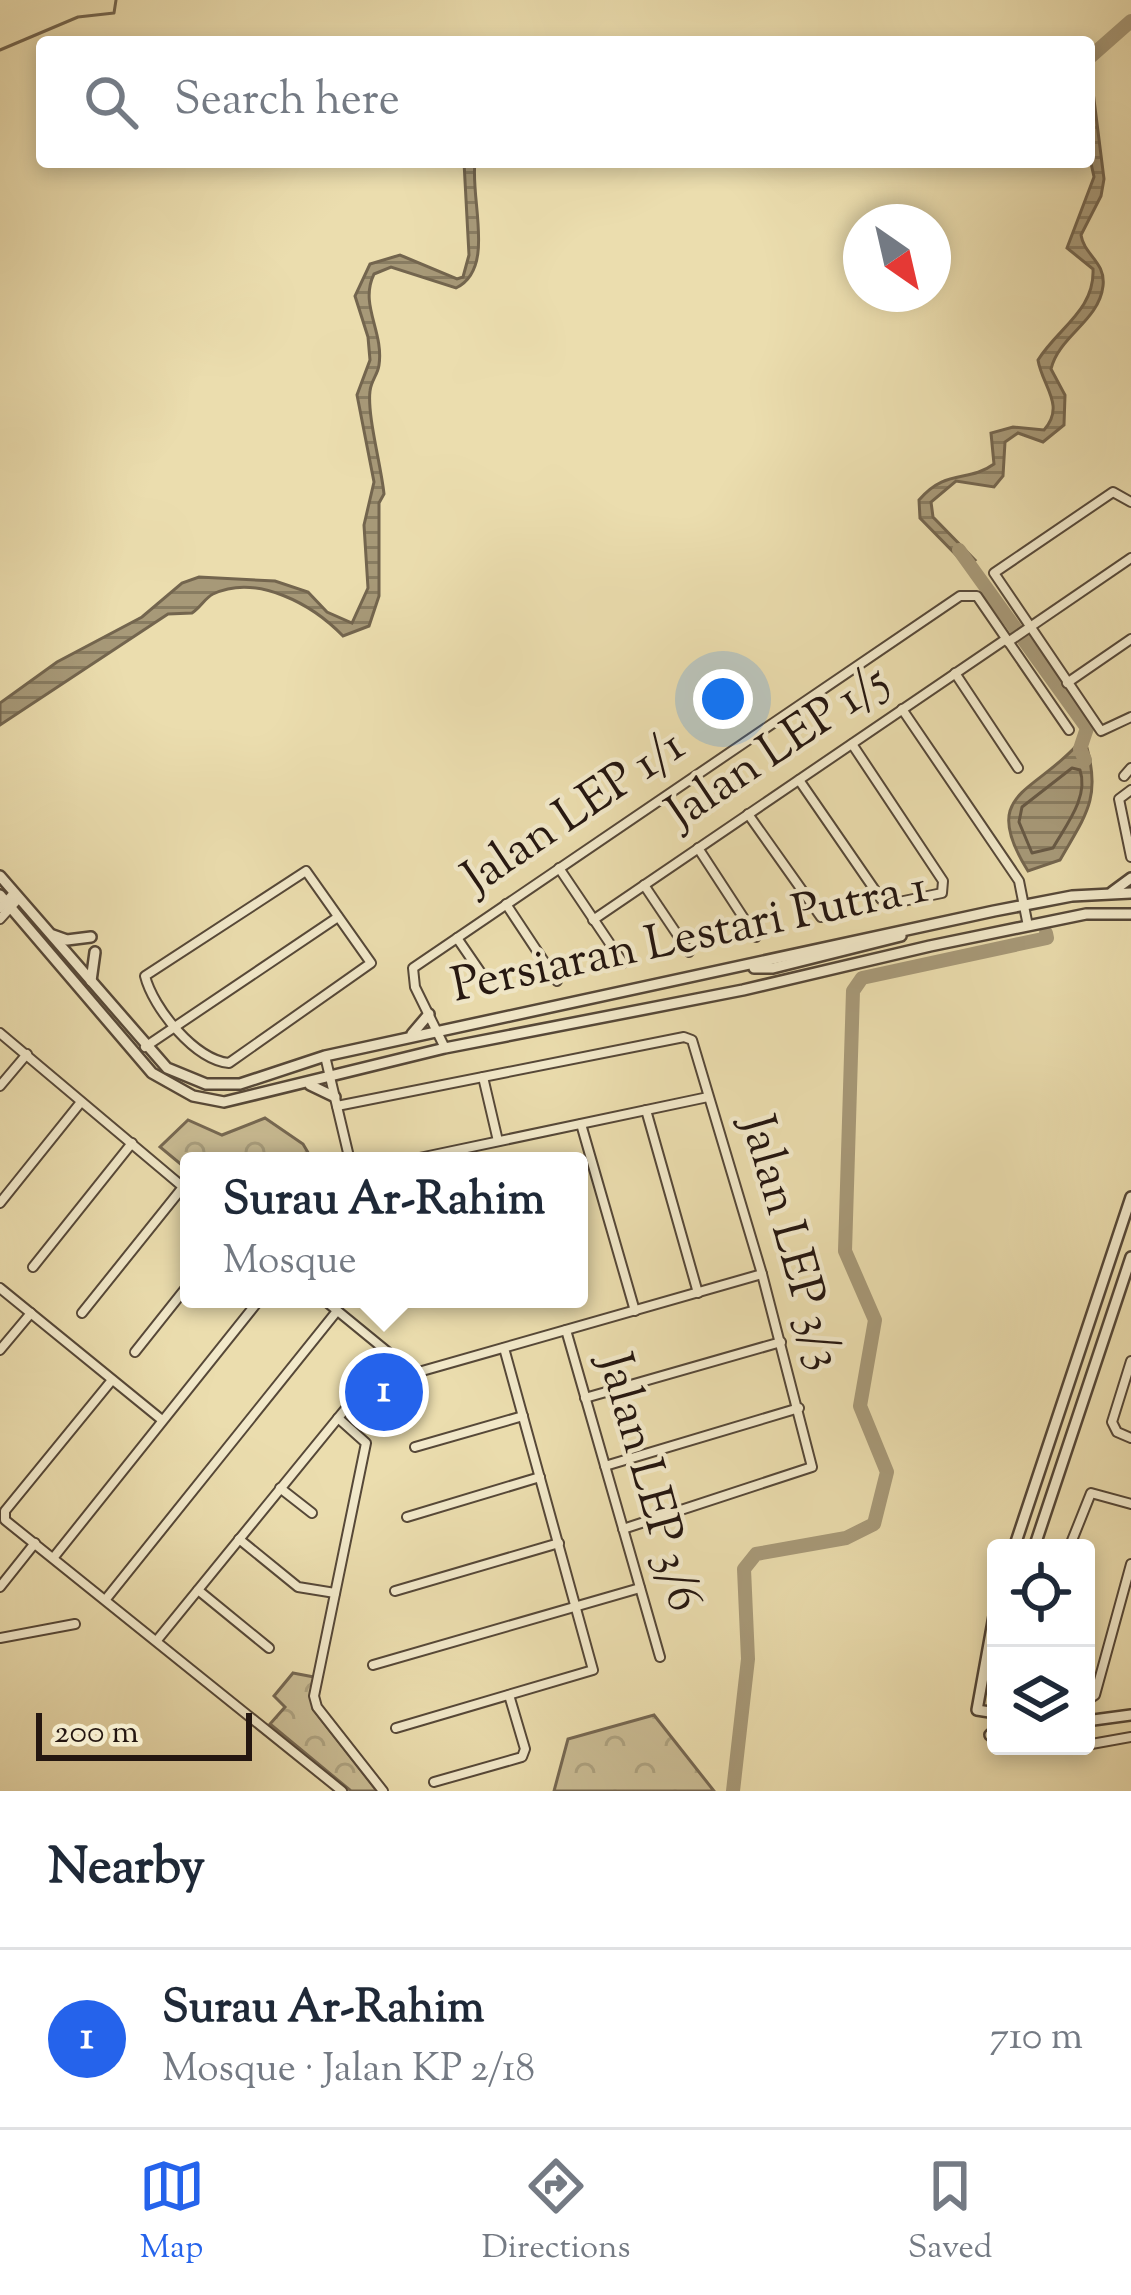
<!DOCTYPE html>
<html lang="en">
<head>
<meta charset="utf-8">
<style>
  body { margin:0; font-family:"Sorts Mill Goudy",serif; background:#f2f2f3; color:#1f2937 }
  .controls { position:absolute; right:36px; bottom:36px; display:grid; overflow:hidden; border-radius:12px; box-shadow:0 6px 18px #0003 }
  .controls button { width:108px; height:108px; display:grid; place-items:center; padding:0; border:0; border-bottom:3px solid #e0e1e3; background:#fff; color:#1f2937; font:60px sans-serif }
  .compass { position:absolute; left:843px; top:204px; width:108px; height:108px; border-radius:50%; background:#fff; box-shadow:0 6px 18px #0003; rotate:146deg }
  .scale { position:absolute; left:36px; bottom:30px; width:216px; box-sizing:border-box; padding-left:12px; border:6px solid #241610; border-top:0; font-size:33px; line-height:42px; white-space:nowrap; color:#241610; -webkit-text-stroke:9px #f2e9ca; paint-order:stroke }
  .you { position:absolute; left:723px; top:699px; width:42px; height:42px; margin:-30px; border:9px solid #fff; border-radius:50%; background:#1a73e8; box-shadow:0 0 0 18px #1a73e833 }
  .badge { display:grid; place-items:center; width:78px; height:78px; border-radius:50%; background:#2563eb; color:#fff; font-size:39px; font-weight:700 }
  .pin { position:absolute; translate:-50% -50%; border:6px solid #fff; box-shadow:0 3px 12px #0006 }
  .popup { position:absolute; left:180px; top:1152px; width:408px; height:156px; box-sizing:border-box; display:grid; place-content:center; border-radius:12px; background:#fff; filter:drop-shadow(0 3px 9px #0005); font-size:39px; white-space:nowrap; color:#747a83 }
  .popup b { font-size:45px; color:#1f2937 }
  .popup::after { content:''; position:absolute; left:50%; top:100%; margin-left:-24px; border:24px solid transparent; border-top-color:#fff }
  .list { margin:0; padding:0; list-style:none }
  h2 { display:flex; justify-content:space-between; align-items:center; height:156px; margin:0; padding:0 48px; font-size:51px }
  h2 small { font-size:39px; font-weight:400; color:#747a83 }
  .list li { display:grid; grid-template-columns:78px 1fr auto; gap:36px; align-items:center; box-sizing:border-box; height:180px; padding:0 48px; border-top:3px solid #e0e1e3 }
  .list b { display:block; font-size:45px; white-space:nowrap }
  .list p { margin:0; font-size:39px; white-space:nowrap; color:#747a83 }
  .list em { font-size:39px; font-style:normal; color:#747a83 }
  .icon { flex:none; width:66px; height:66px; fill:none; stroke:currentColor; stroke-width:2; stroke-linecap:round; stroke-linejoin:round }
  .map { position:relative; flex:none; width:1131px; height:1791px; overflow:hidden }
  .search { position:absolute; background:#fff; box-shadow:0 6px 18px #0003; left:36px; right:36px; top:36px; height:132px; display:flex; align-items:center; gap:30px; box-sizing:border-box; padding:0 42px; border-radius:12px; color:#747a83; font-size:45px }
  .sheet { height:336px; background:#fff }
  nav { display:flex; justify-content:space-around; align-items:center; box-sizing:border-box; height:168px; border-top:3px solid #e0e1e3; background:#fff; font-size:33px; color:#747a83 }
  nav a { display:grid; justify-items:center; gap:6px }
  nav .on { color:#2563eb }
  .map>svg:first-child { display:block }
  .forest { fill:url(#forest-crowns); stroke:#766852; stroke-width:3 }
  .water { fill:url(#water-rules); stroke:#73654e; stroke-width:3 }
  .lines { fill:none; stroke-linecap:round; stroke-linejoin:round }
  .shore { stroke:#665844; stroke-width:3 }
  .stream { stroke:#73654e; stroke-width:3 }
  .river { stroke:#a79978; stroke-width:14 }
  .minor-casing { stroke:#564838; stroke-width:12 }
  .tertiary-casing { stroke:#564838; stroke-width:14 }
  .minor { stroke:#f2e9ca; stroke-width:8 }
  .tertiary { stroke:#f2e9ca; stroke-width:9 }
  .labels { text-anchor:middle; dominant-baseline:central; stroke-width:9; stroke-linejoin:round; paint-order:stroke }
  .street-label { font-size:48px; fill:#241610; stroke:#f2e9ca }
</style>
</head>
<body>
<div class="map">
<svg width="1131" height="1791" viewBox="0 0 1131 1791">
  <defs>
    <pattern id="forest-crowns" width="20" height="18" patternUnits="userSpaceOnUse" patternTransform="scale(3)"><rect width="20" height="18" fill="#c9bb93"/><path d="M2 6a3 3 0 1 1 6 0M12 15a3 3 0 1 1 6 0" fill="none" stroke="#aca07e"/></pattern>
    <pattern id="water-rules" width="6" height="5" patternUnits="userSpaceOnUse" patternTransform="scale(3)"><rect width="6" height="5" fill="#a79978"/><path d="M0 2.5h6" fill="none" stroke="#887c61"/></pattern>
  </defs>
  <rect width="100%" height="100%" fill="#ebddae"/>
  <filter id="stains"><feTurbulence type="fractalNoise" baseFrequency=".00167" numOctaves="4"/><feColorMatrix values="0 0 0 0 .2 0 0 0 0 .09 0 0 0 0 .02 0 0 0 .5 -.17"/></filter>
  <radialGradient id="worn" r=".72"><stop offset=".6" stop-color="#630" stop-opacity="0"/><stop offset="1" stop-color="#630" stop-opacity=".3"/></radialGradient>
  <g class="forest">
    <path d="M 265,1118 L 303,1144 L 313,1161 L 189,1161 L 189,1171 L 160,1147 L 188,1120 L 222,1135 Z"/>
    <path d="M 293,1673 L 314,1677 L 313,1709 L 377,1791 L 351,1791 L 270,1724 L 285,1707 L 274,1696 Z"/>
    <path d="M 654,1715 L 714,1791 L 554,1791 L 568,1739 Z"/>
  </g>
  <g class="water">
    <path d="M 1089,60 L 1104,179 L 1101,196 L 1081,235 C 1084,255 1106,262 1103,286 C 1099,321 1059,336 1051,369 L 1065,395 L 1064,425 L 1043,442 L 1018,433 L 1005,442 L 1003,476 L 994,487 L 956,481 L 931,502 L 933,517 L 975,560 L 967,566 L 920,518 L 919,500 C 946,468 968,483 994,464 L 991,433 L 1013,427 L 1044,430 C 1066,405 1042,386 1038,360 C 1058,328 1095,310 1093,269 L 1067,248 L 1094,177 L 1089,154 Z"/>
    <path d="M 464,162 L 475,162 C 470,200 496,269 456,288 L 391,267 L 374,274 C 359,305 384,331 379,365 C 378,374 371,381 370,391 C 367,415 381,465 384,494 L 379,503 L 379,596 L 369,626 L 343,636 C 313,605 257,573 213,594 C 205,598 201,607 192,613 L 168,614 L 0,725 L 0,703 L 57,662 L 142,617 L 182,583 L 199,577 L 275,581 L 308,592 L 327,612 L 352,623 L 368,588 L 364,525 L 374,482 L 357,395 L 370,360 L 368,337 L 355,296 L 370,264 L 400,255 L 457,279 L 463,277 L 469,255 Z"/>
    <path d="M 1077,745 L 1087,748 C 1101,799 1085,816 1060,860 L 1028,871 C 979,793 1033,794 1077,745 Z"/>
  </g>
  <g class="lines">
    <path class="shore" d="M 1072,768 L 1080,770 C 1089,797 1066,825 1053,848 L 1032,853 L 1019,822 L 1022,807 Z"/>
    <path class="stream" d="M 0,50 L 78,17 L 114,13 L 116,0"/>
    <g class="river">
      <path d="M 1089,58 L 1131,21"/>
      <path d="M 959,550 L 1087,728 L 1080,749 L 1085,760"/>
      <path d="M 733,1791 L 748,1659 L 744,1569 L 756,1554 L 846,1538 L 874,1524 L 887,1472 L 860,1406 L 875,1320 L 845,1251 L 853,991 L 862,978 L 1047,938 L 1046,933"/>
    </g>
    <g class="minor-casing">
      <g id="minor">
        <path d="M 1131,502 L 1113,492 L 994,573 L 1101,731 L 1131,717"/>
        <path d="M 1008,642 L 1131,558"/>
        <path d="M 955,673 L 1018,768"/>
        <path d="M 1067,683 L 1131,639"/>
        <path d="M 902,709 L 1019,881 L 1028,926"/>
        <path d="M 1124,776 L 1131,768"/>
        <path d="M 799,780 L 881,899 L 894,903 L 942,893 L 943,881 L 852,744"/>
        <path d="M 1131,790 L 1119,799 L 1131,857"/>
        <path d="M 748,814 L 821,917"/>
        <path d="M 698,848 L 756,937"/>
        <path d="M 559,868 L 623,963"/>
        <path d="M 306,871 L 371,963 L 229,1063 C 195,1060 153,1008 145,976 Z"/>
        <path d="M 644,885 L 689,952"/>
        <path d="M 506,904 L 557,981"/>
        <path d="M 0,908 L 14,893"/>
        <path d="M 0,919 L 19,898"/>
        <path d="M 593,920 L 1006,639"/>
        <path d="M 457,938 L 492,989"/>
        <path d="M 0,1033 L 189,1192"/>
        <path d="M 145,1047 L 338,917"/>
        <path d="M 445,1048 L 415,987 L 413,968 L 960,596 L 977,596 L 1069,730"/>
        <path d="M 325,1056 L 350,1161"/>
        <path d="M 483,1077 L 498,1141"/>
        <path d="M 0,1086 L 27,1054"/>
        <path d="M 337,1106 L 684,1037 L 692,1040 L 762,1274 L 812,1467 L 623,1529"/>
        <path d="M 646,1110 L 698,1293"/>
        <path d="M 581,1124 L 635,1311"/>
        <path d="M 405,1161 L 708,1097"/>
        <path d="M 0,1203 L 81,1102"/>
        <path d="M 33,1267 L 132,1143"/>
        <path d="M 0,1288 L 162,1420"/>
        <path d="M 82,1313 L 183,1187"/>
        <path d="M 566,1330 L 660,1657"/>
        <path d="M 0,1350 L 31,1313"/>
        <path d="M 135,1352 L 189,1284"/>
        <path d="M 1131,1361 L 1112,1422 L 1117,1432 L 1131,1438"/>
        <path d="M 408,1375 L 762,1274"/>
        <path d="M 112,1380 L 5,1511 L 5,1520 L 342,1791"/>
        <path d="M 585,1398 L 781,1342"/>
        <path d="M 338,1418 L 366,1443 L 314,1696 L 317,1707 L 383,1791"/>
        <path d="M 415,1447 L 523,1416"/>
        <path d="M 605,1466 L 799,1408"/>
        <path d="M 280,1488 L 312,1513"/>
        <path d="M 407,1517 L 540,1477"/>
        <path d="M 239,1539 L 298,1587 L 335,1593"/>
        <path d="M 1069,1548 L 1091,1493 L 1131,1504"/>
        <path d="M 54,1557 L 260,1299"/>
        <path d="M 0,1587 L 35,1543"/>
        <path d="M 198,1590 L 269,1648"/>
        <path d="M 395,1591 L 559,1543"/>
        <path d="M 106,1599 L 337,1311"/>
        <path d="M 0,1638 L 75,1624"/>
        <path d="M 158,1639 L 387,1358 L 389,1353 L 323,1299"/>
        <path d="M 373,1665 L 640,1588"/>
        <path d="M 1086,1701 L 1095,1695 L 1131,1564"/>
        <path d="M 396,1728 L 593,1670 L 504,1348"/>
        <path d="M 1086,1745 L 1131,1737"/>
        <path d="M 1044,1746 L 1079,1746"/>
        <path d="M 434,1782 L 522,1757 L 525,1749 L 509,1695"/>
      </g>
    </g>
    <g class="tertiary-casing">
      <g id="tertiary">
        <path d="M 0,876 L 167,1068 L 206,1084 L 240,1084 L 325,1056 L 994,911 L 1072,896 L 1131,893"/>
        <path d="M 1112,892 L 1131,878"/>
        <path d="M 0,895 L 152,1073 L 193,1096 L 224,1102 L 445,1048 L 743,990 L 930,946 L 1086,914 L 1131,914"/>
        <path d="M 53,935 L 67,940 L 91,937"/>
        <path d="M 754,968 L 773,968 L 901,936"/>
        <path d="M 91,981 L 95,952"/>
        <path d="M 412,1034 L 429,1014"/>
        <path d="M 310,1085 L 335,1097"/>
        <path d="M 1014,1548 L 1131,1197"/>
        <path d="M 1034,1548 L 1131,1257"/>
        <path d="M 996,1605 L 977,1710 L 996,1713"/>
        <path d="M 1086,1721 L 1131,1715"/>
        <path d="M 990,1735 L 996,1730"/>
      </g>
    </g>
    <use href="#minor" class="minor"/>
    <use href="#tertiary" class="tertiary"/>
  </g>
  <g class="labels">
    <g class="street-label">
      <text transform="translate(779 749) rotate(-34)">Jalan LEP 1/5</text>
      <text transform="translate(575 814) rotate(-34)">Jalan LEP 1/1</text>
      <text transform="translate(690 939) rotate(-12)">Persiaran Lestari Putra 1</text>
      <text transform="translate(789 1243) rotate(74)">Jalan LEP 3/3</text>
      <text transform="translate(647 1483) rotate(74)">Jalan LEP 3/6</text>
    </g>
  </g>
  <rect width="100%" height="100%" filter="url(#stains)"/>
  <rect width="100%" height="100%" fill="url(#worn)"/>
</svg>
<div class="controls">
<button><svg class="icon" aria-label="locate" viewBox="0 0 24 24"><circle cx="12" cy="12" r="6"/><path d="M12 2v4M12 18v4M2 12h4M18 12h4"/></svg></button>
<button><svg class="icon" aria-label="layers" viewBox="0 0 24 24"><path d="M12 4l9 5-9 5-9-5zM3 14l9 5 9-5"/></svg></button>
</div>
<svg class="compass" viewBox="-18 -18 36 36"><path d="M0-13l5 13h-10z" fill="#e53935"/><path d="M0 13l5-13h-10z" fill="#747a83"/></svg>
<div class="scale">200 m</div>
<div class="you"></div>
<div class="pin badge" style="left:384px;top:1392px">1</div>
<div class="popup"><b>Surau Ar-Rahim</b>Mosque</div>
<div class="search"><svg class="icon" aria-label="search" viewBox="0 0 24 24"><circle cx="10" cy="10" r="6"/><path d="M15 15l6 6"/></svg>Search here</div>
</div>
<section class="sheet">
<h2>Nearby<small></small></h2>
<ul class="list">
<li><span class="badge">1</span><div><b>Surau Ar-Rahim</b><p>Mosque · Jalan KP 2/18</p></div><em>710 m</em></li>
</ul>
</section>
<nav>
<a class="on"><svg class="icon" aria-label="map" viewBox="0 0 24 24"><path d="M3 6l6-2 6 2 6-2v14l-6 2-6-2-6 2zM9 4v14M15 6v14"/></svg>Map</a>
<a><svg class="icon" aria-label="directions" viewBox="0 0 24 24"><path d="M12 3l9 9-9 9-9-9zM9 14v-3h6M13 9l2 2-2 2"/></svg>Directions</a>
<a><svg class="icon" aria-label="saved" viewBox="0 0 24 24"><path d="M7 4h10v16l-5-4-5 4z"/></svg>Saved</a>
</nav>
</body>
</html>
